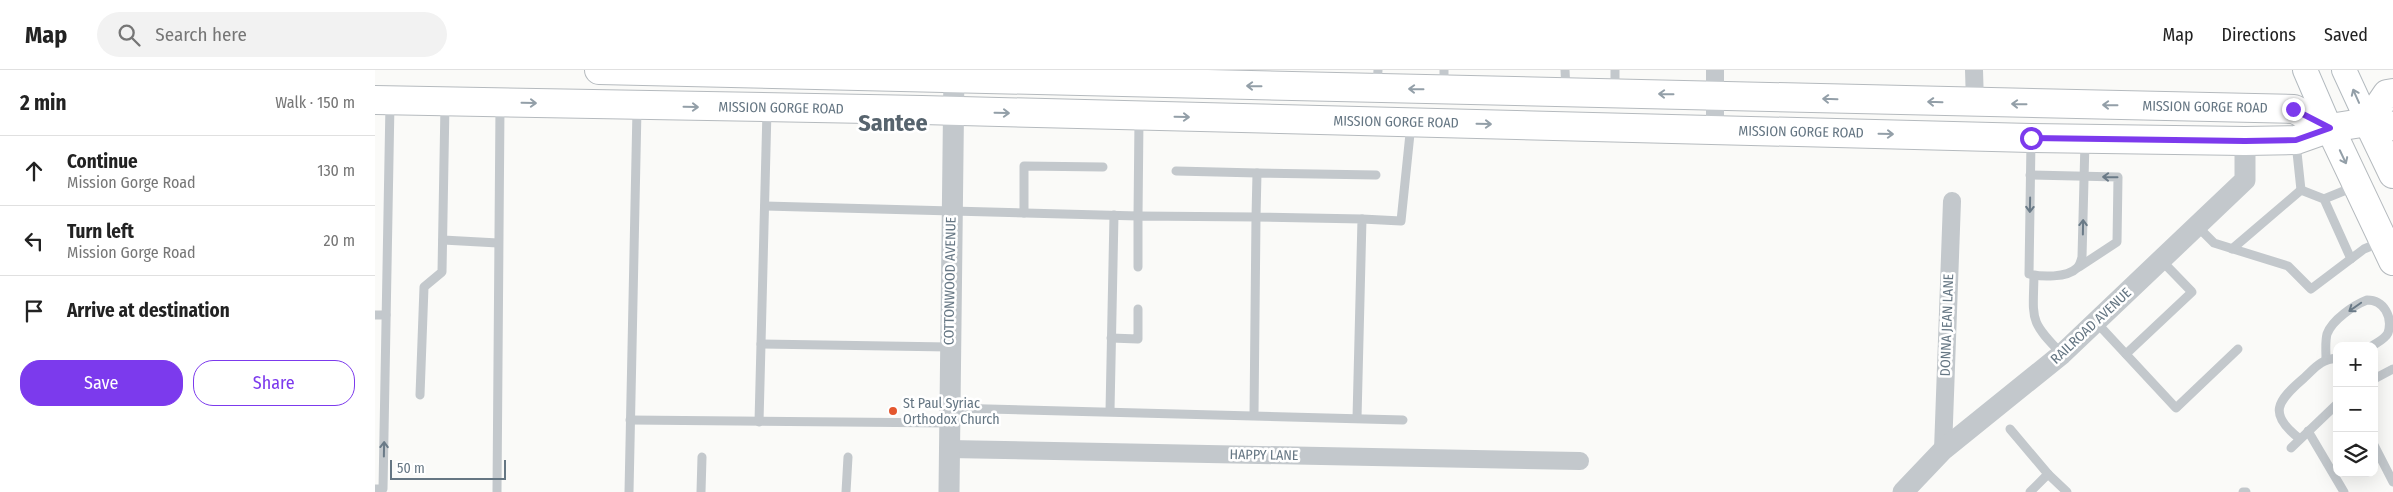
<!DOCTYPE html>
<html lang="en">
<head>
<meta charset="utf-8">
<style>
  body { margin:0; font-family:"Fira Sans Condensed",sans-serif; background:#f2f2f2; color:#222 }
  .controls { position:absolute; right:15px; bottom:15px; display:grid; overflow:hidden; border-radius:10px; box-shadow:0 5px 20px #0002 }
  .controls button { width:45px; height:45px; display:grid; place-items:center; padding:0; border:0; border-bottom:1px solid #e0e0e0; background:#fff; color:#222; font:25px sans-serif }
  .scale { position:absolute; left:15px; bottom:12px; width:116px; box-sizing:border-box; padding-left:5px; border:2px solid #657683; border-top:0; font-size:14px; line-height:18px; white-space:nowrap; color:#657683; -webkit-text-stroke:4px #fff; paint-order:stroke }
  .stop { position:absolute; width:15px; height:15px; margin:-11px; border:4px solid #7c3aed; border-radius:50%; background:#fff }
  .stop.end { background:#7c3aed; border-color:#fff; box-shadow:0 1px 5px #0008 }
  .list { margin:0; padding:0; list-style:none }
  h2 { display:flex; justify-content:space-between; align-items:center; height:65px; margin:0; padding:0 20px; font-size:21px }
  h2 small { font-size:16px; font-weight:400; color:#767676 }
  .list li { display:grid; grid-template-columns:32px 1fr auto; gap:15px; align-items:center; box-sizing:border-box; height:70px; padding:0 20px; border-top:1px solid #e0e0e0 }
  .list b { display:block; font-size:19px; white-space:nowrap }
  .list p { margin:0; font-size:16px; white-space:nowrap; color:#767676 }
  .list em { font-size:16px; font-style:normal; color:#767676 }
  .actions { display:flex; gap:10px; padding:15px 20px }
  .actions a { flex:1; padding:11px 0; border:1px solid #7c3aed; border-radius:20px; text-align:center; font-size:18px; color:#7c3aed }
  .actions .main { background:#7c3aed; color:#fff }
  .icon { flex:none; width:28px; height:28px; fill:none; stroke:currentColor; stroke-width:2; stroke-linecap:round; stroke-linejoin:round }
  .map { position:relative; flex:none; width:2018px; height:422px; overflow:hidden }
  header { display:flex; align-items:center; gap:30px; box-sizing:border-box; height:70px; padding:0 25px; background:#fff; border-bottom:1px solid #e0e0e0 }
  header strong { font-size:24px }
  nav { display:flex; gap:28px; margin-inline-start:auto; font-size:18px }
  .search { width:350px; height:45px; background:#f2f2f2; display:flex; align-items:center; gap:12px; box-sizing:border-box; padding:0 18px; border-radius:28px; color:#767676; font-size:19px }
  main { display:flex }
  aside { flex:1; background:#fff }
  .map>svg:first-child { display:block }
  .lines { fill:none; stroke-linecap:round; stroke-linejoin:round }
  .secondary-casing { stroke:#b3babf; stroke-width:26 }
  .primary-casing { stroke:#b5babe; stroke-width:30 }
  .service { stroke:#c3c8cc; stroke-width:9 }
  .minor { stroke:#c3c8cc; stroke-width:18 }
  .tertiary { stroke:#c3c8cc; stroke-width:21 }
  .secondary { stroke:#fff; stroke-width:24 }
  .primary { stroke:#fff; stroke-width:28 }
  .oneway { stroke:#939fa8 }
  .oneway2 { stroke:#6a7a87 }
  .route { stroke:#7c3aed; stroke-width:6 }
  .poi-dot { fill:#e4572e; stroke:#fff; stroke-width:2 }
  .labels { text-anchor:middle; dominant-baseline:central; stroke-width:5; stroke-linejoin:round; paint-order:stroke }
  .street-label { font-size:14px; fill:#657683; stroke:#fff }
  .poi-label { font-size:14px; fill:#657683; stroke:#fff; text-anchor:start }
  .town-label { font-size:24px; font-weight:bold; fill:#57646e; stroke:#fff }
</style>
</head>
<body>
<header>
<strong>Map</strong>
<div class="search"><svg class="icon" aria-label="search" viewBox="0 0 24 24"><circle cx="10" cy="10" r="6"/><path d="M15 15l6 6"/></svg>Search here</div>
<nav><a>Map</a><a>Directions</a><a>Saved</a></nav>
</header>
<main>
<aside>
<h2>2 min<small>Walk · 150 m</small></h2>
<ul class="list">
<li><svg class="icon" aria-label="ahead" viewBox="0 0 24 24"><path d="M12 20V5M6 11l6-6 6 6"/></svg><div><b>Continue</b><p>Mission Gorge Road</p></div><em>130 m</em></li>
<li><svg class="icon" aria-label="left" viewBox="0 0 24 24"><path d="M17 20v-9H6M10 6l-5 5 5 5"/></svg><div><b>Turn left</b><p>Mission Gorge Road</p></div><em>20 m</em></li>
<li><svg class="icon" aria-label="arrive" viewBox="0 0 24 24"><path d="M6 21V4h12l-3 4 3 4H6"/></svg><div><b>Arrive at destination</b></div></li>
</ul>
<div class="actions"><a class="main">Save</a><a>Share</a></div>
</aside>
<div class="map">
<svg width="2018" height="422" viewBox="0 0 2018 422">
  <rect width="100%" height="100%" fill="#fafaf8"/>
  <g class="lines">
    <g class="secondary-casing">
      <g id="secondary">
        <path d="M 1930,0 L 1955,58"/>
        <path d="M 1969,0 L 1993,52"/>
      </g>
    </g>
    <g class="primary-casing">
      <g id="primary">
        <path d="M 224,0 L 1919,39 L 1955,58"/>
        <path d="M 0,30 L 547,40 L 1656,68 L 1870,71 L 1921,70 L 1955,58 L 1993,52 L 2018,56"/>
        <path d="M 1993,52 L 2018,104"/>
        <path d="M 1993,52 L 2012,24 L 2018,23"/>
        <path d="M 1955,58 L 2018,191"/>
      </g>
    </g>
    <g class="service">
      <path d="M 1069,0 L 1069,17"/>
      <path d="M 1190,0 L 1191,20"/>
      <path d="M 1240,0 L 1240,20"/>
      <path d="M 1002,16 L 1003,0"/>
      <path d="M 1656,71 L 1654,204 C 1666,207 1692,208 1702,198 C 1705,195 1706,191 1707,187 L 1710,71"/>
      <path d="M 1921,73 L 1926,120"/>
      <path d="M 801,101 L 882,103"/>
      <path d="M 1655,105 L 1743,107 L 1742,172 L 1704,197"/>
      <path d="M 1926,120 L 1949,129 L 1976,189"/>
      <path d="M 1949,129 L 1981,116"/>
      <path d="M 390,136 L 763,146 L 764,49"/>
      <path d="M 649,143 L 649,96 L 728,97"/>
      <path d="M 987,149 L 1026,151 L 1036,54"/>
      <path d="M 1822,156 L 1839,173 L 1913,196 L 1936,219 L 1989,179 L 2006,172"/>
      <path d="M 68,170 L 123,173"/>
      <path d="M 1857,179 L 1926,120"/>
      <path d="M 763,197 L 763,146 L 881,147 L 879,345"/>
      <path d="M 1659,206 C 1658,250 1654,251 1687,284"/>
      <path d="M 0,245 L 11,245"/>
      <path d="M 1721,252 L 1801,338 L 1863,279"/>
      <path d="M 736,268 L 763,269 L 763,239"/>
      <path d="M 386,274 L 574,277"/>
      <path d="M 1751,284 L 1817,222 L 1786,190"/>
      <path d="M 1951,289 C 1951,281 1950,272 1952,264 C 1957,250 1979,235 1992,230 C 2009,230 2018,247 2013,263 C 2010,269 2003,272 1997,276"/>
      <path d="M 1999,309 L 2018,299"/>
      <path d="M 45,325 L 49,217 L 67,202 L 70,34"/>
      <path d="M 574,338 L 1028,350"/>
      <path d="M 735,341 L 739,145"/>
      <path d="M 982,348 L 987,149 L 881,147 L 882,103 L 1001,105"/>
      <path d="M 255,350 L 574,353"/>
      <path d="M 384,352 L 392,40"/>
      <path d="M 1635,359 L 1673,404 L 1655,422"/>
      <path d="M 1933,361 L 1969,422"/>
      <path d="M 1925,369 C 1892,344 1902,331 1929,308 C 1941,297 1945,290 1962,288"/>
      <path d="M 1999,375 L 2018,412"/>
      <path d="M 1916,378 L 1962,334"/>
      <path d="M 1673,404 L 1692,422"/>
      <path d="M 0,419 L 8,419 L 15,33"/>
      <path d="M 122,422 L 125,36"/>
      <path d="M 254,422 L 262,39"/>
      <path d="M 326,422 L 327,387"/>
      <path d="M 471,422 L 473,387"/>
      <path d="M 1868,422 L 1871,422"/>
    </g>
    <g class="minor">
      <path d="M 1599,0 L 1600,33"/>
      <path d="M 1340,60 L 1340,0"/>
      <path d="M 574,379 L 1205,391"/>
      <path d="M 1568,380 L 1577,131"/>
    </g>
    <g class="tertiary">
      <path d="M 574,422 L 579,0"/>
      <path d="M 1528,422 L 1568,380 L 1687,284 L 1870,110 L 1870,71"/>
    </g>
    <use href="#secondary" class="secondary"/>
    <use href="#primary" class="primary"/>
  </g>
  <defs><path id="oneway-shaft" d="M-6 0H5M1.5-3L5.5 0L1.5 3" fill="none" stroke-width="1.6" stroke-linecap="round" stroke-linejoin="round" transform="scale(1.25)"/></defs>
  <g class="oneway">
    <use href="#oneway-shaft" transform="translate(879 16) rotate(-179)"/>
    <use href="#oneway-shaft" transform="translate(1041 19) rotate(-179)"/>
    <use href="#oneway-shaft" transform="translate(1291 24) rotate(-179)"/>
    <use href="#oneway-shaft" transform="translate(1981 26) rotate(-114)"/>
    <use href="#oneway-shaft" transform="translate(1455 29) rotate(-178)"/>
    <use href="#oneway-shaft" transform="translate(1560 32) rotate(-178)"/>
    <use href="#oneway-shaft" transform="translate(154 33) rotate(1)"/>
    <use href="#oneway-shaft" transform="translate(1644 34) rotate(-179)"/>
    <use href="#oneway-shaft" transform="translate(1735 35) rotate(-179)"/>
    <use href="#oneway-shaft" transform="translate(316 37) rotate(1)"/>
    <use href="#oneway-shaft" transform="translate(627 43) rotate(1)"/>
    <use href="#oneway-shaft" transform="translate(807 47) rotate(1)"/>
    <use href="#oneway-shaft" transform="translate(1109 54) rotate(1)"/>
    <use href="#oneway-shaft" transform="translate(1511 64) rotate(1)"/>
    <use href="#oneway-shaft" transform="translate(1968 87) rotate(65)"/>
  </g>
  <g class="oneway2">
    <use href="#oneway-shaft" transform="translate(1735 107) rotate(-179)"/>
    <use href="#oneway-shaft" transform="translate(1655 135) rotate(91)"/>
    <use href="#oneway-shaft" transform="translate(1708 157) rotate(-89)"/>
    <use href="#oneway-shaft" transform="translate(1980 237) rotate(145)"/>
    <use href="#oneway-shaft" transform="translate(9 379) rotate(-89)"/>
  </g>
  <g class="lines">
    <path class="route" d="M 1656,68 L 1870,71 L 1921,70 L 1955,58 L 1918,39"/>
  </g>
  <circle class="poi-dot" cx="518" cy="341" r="5"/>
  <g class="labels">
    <g class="street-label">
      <text transform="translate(1830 37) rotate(1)">MISSION GORGE ROAD</text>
      <text transform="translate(406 38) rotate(1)">MISSION GORGE ROAD</text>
      <text transform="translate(1021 52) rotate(1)">MISSION GORGE ROAD</text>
      <text transform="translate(1426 62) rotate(1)">MISSION GORGE ROAD</text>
      <text transform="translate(575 211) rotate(-89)">COTTONWOOD AVENUE</text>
      <text transform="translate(1572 255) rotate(-88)">DONNA JEAN LANE</text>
      <text transform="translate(1716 256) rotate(-43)">RAILROAD AVENUE</text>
      <text transform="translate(889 385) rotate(1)">HAPPY LANE</text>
    </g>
    <g class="poi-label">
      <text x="528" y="333">St Paul Syriac<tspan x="528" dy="16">Orthodox Church</tspan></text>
    </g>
    <g class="town-label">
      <text x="518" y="53">Santee</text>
    </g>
  </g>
</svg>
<div class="controls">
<button>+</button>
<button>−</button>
<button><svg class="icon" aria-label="layers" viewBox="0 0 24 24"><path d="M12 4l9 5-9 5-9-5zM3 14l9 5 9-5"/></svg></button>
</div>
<div class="scale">50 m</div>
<div class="stop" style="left:1656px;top:68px"></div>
<div class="stop end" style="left:1918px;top:39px"></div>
</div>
</main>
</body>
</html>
